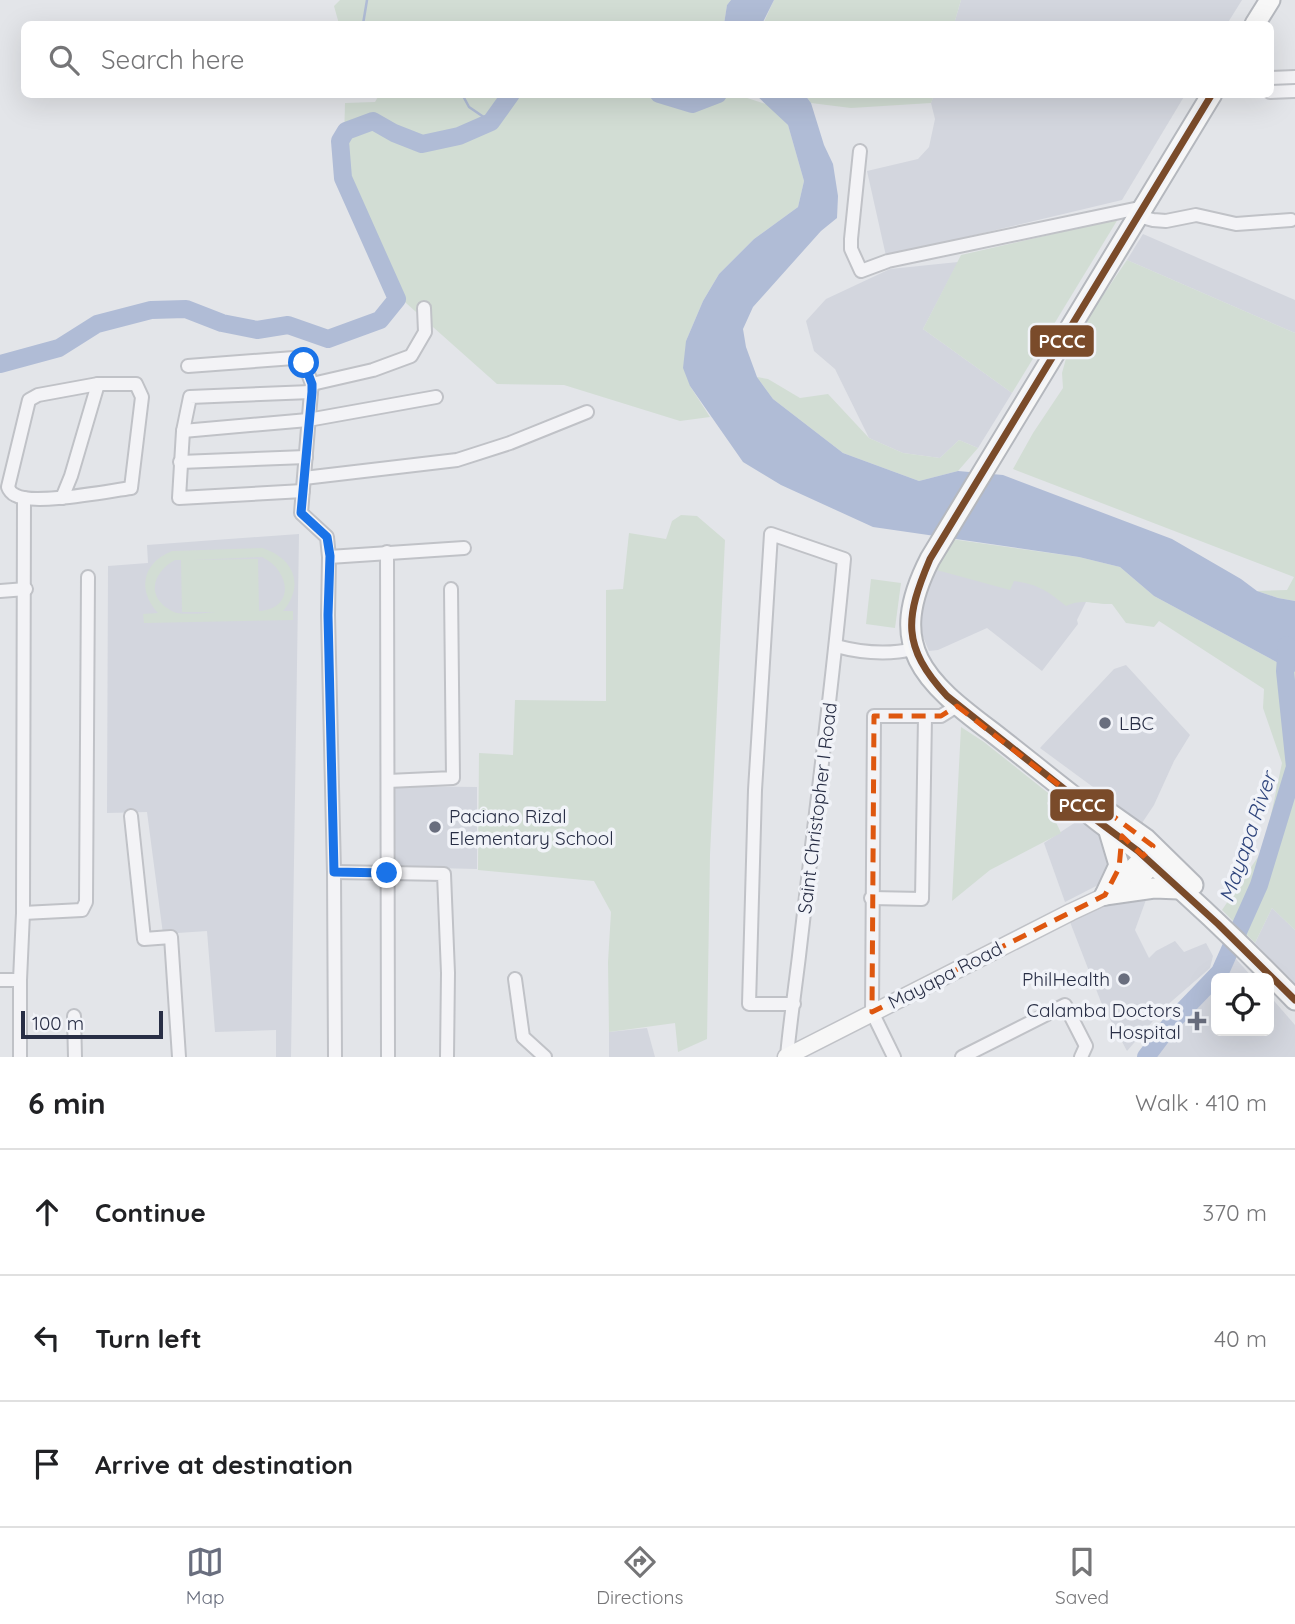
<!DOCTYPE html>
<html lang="en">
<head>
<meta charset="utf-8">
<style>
  body { margin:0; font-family:Quicksand,sans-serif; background:#f2f2f2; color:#202124 }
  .controls { position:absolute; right:21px; bottom:21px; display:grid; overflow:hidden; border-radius:10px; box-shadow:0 7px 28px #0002 }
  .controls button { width:63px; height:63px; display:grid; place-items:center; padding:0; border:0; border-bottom:2px solid #e0e0e0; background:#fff; color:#202124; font:35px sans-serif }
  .scale { position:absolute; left:21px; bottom:18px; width:142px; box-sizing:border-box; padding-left:7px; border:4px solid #282e45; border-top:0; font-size:19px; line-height:24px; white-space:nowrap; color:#282e45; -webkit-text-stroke:5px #f1f3f8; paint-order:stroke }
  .stop { position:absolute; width:21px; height:21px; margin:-16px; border:5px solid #1a73e8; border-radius:50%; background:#fff }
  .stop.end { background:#1a73e8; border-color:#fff; box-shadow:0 2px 7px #0008 }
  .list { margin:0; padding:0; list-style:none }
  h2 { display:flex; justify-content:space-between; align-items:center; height:91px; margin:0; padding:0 28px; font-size:30px }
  h2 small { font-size:23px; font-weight:400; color:#757577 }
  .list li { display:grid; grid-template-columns:46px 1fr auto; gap:21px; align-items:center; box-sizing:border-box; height:126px; padding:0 28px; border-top:2px solid #e0e0e0 }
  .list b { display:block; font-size:26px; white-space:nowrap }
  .list em { font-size:23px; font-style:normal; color:#757577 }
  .icon { flex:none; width:38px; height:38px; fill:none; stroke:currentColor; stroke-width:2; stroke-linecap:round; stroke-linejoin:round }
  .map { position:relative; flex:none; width:1295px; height:1057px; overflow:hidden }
  .search { position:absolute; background:#fff; box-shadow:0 7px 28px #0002; left:21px; right:21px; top:21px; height:77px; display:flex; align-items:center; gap:18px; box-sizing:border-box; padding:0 24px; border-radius:10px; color:#757577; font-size:26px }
  .sheet { height:469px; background:#fff }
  nav { display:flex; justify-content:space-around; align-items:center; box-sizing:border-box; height:98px; border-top:2px solid #e0e0e0; background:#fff; font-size:19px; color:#757577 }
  nav a { display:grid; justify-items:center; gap:4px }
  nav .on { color:#696e7e }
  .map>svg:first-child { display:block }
  .built { fill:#d3d6de }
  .green { fill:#d2ddd4; fill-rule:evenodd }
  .water { fill:#b0bcd6 }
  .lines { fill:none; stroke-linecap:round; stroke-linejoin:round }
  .stream { stroke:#b0bcd6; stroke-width:2.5 }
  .river { stroke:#b0bcd6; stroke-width:18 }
  .minor-casing { stroke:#c0c2c7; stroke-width:16 }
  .major-casing { stroke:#c0c2c7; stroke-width:19 }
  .highway-casing { stroke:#b5b8be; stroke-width:23 }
  .minor { stroke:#f3f3f6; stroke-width:12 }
  .major { stroke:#f7f7f7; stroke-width:16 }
  .highway { stroke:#f7f7f7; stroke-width:19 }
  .bus-1-casing { stroke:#f1f3f8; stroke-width:12 }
  .bus-1 { stroke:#7a4b2a; stroke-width:7 }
  .route { stroke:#1a73e8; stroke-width:9 }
  .marked { fill:none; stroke:#de570f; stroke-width:5; stroke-dasharray:14 9; stroke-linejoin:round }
  .poi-dot { fill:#696e7e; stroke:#f1f3f8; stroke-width:2.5 }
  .labels { text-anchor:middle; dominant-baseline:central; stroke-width:7; stroke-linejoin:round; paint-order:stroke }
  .poi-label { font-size:19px; fill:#282e45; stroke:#f1f3f8; text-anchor:start }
  .street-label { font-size:19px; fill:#282e45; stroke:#f1f3f8 }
  .water-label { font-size:21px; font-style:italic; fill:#2e447c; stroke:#f1f3f8 }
  .line-badge { stroke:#f1f3f8; stroke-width:2.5 }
  .badge-label { font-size:19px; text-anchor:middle; font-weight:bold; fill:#fff }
</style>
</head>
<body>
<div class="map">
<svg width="1295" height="1057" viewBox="0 0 1295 1057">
  <rect width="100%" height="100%" fill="#e3e5e9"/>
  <g class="built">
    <path d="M 961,0 L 1242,0 L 1227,24 L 954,24 Z"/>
    <path d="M 934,95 L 1185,95 L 1122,200 L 886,256 L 867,171 L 918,159 L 929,147 L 935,119 L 931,103 Z"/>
    <path d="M 1143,234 L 1295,300 L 1295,333 L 1127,260 Z"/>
    <path d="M 958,262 L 923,329 L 1012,393 L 978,448 L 959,440 L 940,458 L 903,453 L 869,438 L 835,369 L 814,351 L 806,321 L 826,299 L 890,269 Z"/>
    <path d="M 299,534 L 291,1057 L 276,1057 L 276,1030 L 215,1032 L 207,931 L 163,934 L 147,812 L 107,813 L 108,566 L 148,563 L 147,545 Z"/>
    <path d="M 935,563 L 1096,582 L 1077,620 L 1078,624 L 1042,671 L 987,628 L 938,650 L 929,651 L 921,632 L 921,604 Z"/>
    <path d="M 1126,665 L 1190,735 L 1174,761 L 1154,805 L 1142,823 L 1040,748 L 1114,669 Z"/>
    <path d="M 393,786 L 477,787 L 477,869 L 392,867 Z"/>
    <path d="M 1085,816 L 1106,838 L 1111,860 L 1104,882 L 1065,902 L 1044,843 Z"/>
    <path d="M 1147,897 L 1135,930 L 1149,958 L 1156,951 L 1175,941 L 1184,952 L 1206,943 L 1213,956 L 1210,968 L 1165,1007 L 1127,1051 L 1101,1002 L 1070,922 L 1121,898 Z"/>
    <path d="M 1272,908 L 1295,930 L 1295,986 L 1255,943 Z"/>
    <path d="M 1236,959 L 1253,978 L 1218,978 Z"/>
    <path d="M 1216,980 L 1216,1031 L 1269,1031 L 1269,995 L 1295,1025 L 1295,1057 L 1152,1057 L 1182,1016 Z"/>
    <path d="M 647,1028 L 655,1057 L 609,1057 L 609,1032 Z"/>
  </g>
  <g class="green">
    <path d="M 340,0 L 731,0 L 727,5 L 724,24 L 339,24 L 334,6 Z"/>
    <path d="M 774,0 L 961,0 L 954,24 L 763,24 Z"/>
    <path d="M 735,94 L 769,105 L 788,125 L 804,181 L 798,207 L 754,239 L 719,274 L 703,301 L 686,341 L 690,386 L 710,417 L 680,421 L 564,385 L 497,384 L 406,303 L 385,273 L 343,178 L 345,103 L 375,102 L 379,95 L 511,95 L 497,115 L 516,95 Z"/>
    <path d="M 805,95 L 934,95 L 931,103 L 851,108 L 811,103 Z"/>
    <path d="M 1118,219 L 1012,393 L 923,329 L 961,255 Z"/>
    <path d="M 1127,260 L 1295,333 L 1295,601 L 1278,598 L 1257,591 L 1287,590 L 1294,577 L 1013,469 L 1033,433 L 1063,388 L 1062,373 L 1070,344 Z"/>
    <path d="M 757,377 L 768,379 L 800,398 L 828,394 L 869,438 L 903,453 L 940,458 L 959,440 L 978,448 L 958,471 L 919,481 L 843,453 L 773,399 Z"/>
    <path d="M 681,515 L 697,516 L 725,540 L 710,855 L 707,1039 L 678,1052 L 675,1023 L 609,1032 L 608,962 L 611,912 L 594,881 L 478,870 L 479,753 L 513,755 L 515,700 L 606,701 L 606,590 L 623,589 L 629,533 L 666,539 L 672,521 Z"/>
    <path d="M 951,539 L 1079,557 L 1120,567 L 1154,596 L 1295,672 L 1295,930 L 1272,908 L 1255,943 L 1222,910 L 1264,848 L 1282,763 L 1263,708 L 1264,689 L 1159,621 L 1154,627 L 1126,623 L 1112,604 C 1093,605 1084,598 1066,606 C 1046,590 1039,585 1014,581 L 1010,590 L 933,569 Z"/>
    <path d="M 262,548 C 294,558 305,585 283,611 L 293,611 L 293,620 L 144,623 L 143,614 L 158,613 C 137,590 142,563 172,551 ZM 262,557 C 291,571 295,609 259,611 L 258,559 L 191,560 ZM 175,560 L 181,560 L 182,612 L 216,612 C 204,613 189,615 177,613 C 172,612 167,608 163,605 C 146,589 158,569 175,560 Z"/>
    <path d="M 871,579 L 901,583 L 895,628 L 866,624 Z"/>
    <path d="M 961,727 L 984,742 L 1052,796 L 1047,803 L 1061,833 L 990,870 L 952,901 Z"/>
  </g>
  <g class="water">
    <path d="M 731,0 L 774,0 L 762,24 L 724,24 L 727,5 Z"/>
    <path d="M 756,95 L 805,95 L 811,103 L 824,145 L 833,164 L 838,196 L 837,218 L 821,231 L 753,307 L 743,329 L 746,347 L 757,377 L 773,399 L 843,453 L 919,481 L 958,471 L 1003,475 L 1172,539 L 1241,579 L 1257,591 L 1278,598 L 1295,601 L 1295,672 L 1154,596 L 1120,567 L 1079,557 L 873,527 L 781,485 L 743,462 L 690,386 L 683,368 L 686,341 L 703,301 L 719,274 L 754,239 L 798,207 L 804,181 L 788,125 Z"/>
  </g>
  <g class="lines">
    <g class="stream">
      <path d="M 363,24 L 367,0"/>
      <path d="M 462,94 L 469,107 L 491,122"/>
    </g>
    <g class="river">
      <path d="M 659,94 L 692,104 L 718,94"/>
      <path d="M 0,364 L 59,348 L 97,324 L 151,310 L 186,309 L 222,323 L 257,330 L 288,325 L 328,339 L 380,320 L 397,299 L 343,178 L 340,141 L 346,131 L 373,121 L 394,133 L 422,144 L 459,136 L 491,122 L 511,94"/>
      <path d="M 1146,1057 L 1173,1021 L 1220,972 L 1259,885 L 1295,767 L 1285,671 L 1287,645"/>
    </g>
    <g class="minor-casing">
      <g id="minor">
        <path d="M 1270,78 L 1295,77"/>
        <path d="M 1270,92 L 1295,91"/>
        <path d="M 860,151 L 851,239 L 851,249 L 861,271 L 888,261 L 1144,207"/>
        <path d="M 1138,216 L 1153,220 L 1166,221 L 1196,215 L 1236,224 L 1291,220"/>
        <path d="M 188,366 L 294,358 L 304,363 L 312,384 L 311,392 L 301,513 L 327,537 L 329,557 L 328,615 L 334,872 L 335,1057"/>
        <path d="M 98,384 L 136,384 L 142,397 L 131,488 C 108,491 33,506 15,495 C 12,494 9,490 8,487 L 29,400 L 38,395 Z"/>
        <path d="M 312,384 L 373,370 L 411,356 L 425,332 L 424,308"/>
        <path d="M 183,431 L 308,420 L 436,397"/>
        <path d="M 180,462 L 306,457"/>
        <path d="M 304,478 L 457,460 L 510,443 L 587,412"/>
        <path d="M 303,491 L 179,498 L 183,431 L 190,397 L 311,392"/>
        <path d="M 62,498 L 71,476 L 98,384"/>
        <path d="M 387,552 L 388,1057"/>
        <path d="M 329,557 L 464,548"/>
        <path d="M 0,591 L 26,589"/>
        <path d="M 836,646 C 862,653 888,655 914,649"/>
        <path d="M 388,781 L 453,778 L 451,589"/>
        <path d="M 131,816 L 144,939 L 171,937 L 179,1057"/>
        <path d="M 334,872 L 444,874 L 448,973 L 447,1057"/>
        <path d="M 871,898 L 922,899 L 925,717"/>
        <path d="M 23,913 L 82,910 L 86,902 L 88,577"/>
        <path d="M 515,979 L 523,1037 L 545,1057"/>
        <path d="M 0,980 L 20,980"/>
        <path d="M 74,1016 L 75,1057"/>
        <path d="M 787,1056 C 790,1023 795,989 799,956 C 814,824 832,692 844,559 L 771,534 L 755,790 L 749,1004 L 794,1004"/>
        <path d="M 20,1057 L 20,980 L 23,913 L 24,498"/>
        <path d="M 894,1057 L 872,1012 L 874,716 L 941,716 L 957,706"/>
        <path d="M 962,1057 L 1065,1005 L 1086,1046 L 1081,1057"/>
      </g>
    </g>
    <g class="major-casing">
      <g id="major">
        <path d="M 1112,889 L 1152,847"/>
        <path d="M 786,1057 L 1071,912 L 1133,883 L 1143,876 L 1161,856"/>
      </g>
    </g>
    <g class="highway-casing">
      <g id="highway">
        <path d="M 1255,24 L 1270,0"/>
        <path d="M 1212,94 L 930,559 C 885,647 924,681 992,732 C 1019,753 1046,775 1073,796 C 1089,819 1117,833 1138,851 C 1193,899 1245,948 1295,1000"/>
        <path d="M 1105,810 L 1146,839 L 1193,885"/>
        <path d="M 1105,895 L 1154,888 L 1179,889"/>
        <path d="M 1105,895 L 1119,865 L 1108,828"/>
      </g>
    </g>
    <use href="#minor" class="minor"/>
    <use href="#major" class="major"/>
    <use href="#highway" class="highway"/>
    <g class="bus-1-casing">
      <path id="bus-1" d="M 1212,94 L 930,559 C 905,618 901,646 947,696 L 1073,796 L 1095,819 L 1138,851 L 1218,924 L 1295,1000"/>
    </g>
    <use href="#bus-1" class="bus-1"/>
  </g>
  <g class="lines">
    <path class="route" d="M 304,363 L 312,384 L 312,392 L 301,513 L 327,537 L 330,556 L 328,615 L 334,872 L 387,873"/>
  </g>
  <path class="marked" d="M 957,706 L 1073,796 L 1089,798 L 1153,846 L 1143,856 L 1122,836 L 1119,868 L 1105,895 L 872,1012 L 874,716 L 941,716 Z"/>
  <g class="poi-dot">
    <circle cx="1105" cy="723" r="7"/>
    <circle cx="435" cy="827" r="7"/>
    <circle cx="1124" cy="979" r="7"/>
    <path d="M1193.5 1010.5h7v7h7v7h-7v7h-7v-7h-7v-7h7z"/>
  </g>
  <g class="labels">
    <g class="poi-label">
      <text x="1119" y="723">LBC</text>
      <text x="449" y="816">Paciano Rizal<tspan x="449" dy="22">Elementary School</tspan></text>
      <text x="1110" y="979" text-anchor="end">PhilHealth</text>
      <text x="1181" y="1010" text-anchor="end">Calamba Doctors<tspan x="1181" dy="22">Hospital</tspan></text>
    </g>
    <g class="street-label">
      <text transform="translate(817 808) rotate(-83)">Saint Christopher I Road</text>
      <text transform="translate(945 975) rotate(-27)">Mayapa Road</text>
    </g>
    <g class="water-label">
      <text transform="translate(1247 837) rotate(-71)">Mayapa River</text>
    </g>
  </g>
  <g class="line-badge">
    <rect x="1029" y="324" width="66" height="34" rx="7" fill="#7a4b2a"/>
    <rect x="1049" y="788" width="66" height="34" rx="7" fill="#7a4b2a"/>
  </g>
  <g class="badge-label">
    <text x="1062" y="348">PCCC</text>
    <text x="1082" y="812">PCCC</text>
  </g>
</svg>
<div class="controls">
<button><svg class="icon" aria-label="locate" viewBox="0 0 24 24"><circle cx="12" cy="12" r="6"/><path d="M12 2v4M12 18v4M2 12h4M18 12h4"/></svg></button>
</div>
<div class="scale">100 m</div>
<div class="stop" style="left:304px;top:363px"></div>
<div class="stop end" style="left:387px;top:873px"></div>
<div class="search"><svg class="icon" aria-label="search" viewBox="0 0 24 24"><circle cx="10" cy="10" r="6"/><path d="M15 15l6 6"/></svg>Search here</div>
</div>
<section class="sheet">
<h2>6 min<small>Walk · 410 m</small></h2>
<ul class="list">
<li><svg class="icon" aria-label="ahead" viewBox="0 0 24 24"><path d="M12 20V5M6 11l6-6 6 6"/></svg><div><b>Continue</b></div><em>370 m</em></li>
<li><svg class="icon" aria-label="left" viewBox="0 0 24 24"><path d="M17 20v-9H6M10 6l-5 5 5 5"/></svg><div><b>Turn left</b></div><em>40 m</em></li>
<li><svg class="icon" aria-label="arrive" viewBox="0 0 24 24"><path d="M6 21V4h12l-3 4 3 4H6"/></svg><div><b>Arrive at destination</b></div></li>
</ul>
</section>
<nav>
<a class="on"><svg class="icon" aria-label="map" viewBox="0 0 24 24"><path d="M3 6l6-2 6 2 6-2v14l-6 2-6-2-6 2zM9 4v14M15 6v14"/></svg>Map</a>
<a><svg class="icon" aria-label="directions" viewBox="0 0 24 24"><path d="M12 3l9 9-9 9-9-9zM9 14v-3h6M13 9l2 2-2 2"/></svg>Directions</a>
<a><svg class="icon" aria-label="saved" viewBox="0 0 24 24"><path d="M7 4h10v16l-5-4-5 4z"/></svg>Saved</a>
</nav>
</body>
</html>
